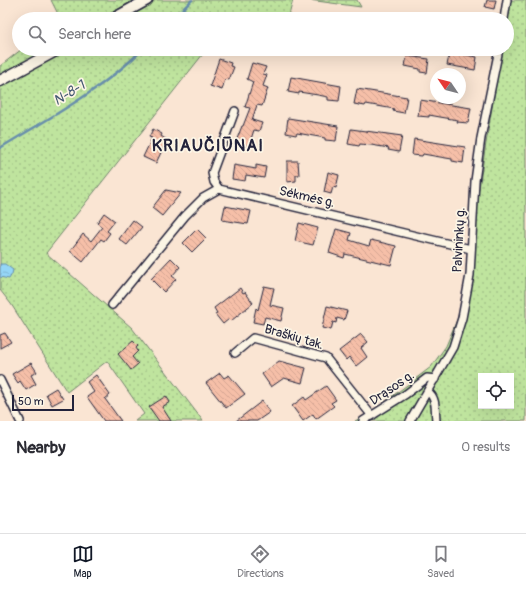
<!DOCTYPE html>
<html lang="en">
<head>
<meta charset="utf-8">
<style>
  body { margin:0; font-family:Pangolin,sans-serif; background:#f2f2f3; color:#2b2b33 }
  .controls { position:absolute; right:12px; bottom:12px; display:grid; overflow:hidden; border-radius:0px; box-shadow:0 4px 16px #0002 }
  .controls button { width:36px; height:36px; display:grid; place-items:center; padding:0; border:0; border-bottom:1px solid #e1e1e2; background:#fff; color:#2b2b33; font:20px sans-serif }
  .compass { position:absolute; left:430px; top:68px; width:36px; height:36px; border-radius:50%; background:#fff; box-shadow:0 4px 16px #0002; rotate:305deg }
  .scale { position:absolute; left:12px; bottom:10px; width:62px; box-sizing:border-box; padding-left:4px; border:2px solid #22223b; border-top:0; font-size:11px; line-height:14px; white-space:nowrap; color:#22223b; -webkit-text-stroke:3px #fcf5e5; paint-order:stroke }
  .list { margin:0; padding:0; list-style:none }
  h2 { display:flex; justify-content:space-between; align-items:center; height:52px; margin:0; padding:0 16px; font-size:17px }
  h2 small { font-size:13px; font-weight:400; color:#7c7c81 }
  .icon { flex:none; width:22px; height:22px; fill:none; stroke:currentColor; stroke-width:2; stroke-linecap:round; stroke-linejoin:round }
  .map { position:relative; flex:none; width:526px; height:421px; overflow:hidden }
  .search { position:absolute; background:#fff; box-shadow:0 4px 16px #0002; left:12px; right:12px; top:12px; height:44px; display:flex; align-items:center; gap:10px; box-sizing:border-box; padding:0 14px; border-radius:22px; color:#7c7c81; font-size:15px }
  .sheet { height:112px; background:#fff }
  nav { display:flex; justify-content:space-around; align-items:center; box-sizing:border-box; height:56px; border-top:1px solid #e1e1e2; background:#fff; font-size:11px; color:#7c7c81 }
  nav a { display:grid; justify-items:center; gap:2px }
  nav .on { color:#111827 }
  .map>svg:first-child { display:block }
  .grass { fill:url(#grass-dots); stroke:#70836c; fill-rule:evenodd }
  .water { fill:url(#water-waves); stroke:#678eac }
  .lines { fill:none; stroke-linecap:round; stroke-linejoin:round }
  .stream { stroke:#678eac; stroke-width:2.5 }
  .building { fill:url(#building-back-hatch); stroke:#22223b }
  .street-casing { stroke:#22223b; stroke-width:10 }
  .secondary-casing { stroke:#22223b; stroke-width:13 }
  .street { stroke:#fcf5e5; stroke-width:7 }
  .secondary { stroke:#fcf5e5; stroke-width:10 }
  .labels { text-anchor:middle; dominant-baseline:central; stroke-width:3.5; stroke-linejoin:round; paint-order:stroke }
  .street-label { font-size:13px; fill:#22223b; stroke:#fcf5e5 }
  .water-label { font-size:14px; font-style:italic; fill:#445873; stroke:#fcf5e5 }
  .district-label { font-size:17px; font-weight:bold; letter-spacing:1px; fill:#22223b; stroke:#fcf5e5 }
</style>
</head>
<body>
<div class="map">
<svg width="526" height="421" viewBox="0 0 526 421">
  <defs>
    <pattern id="grass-dots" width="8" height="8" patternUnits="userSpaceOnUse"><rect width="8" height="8" fill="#bfe49e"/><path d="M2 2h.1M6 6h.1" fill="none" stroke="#a4c389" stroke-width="1.8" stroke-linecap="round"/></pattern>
    <pattern id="water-waves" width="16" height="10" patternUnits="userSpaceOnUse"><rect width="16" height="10" fill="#95d6f7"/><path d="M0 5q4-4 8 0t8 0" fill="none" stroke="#80b7d5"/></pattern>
    <pattern id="building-back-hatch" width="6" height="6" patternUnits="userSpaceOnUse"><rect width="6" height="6" fill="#f6bfa8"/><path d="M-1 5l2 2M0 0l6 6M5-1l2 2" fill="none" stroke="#d3a492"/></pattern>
  </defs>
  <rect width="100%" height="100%" fill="#fae5d3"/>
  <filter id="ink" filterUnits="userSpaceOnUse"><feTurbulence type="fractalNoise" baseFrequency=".025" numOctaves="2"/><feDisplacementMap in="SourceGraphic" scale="8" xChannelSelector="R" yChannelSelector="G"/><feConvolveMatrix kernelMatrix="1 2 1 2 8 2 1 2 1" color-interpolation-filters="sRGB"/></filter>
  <g filter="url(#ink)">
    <g class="grass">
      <path d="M 51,0 L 134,0 L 101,19 L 57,19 L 59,16 Z"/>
      <path d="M 155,0 L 293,0 L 288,19 L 120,19 Z"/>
      <path d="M 309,0 L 357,0 L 361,7 Z"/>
      <path d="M 511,0 L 526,0 L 526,421 L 355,421 L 374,410 L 431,367 L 446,346 L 461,310 L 467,311 L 474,255 L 478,195 L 486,143 L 502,49 L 507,49 L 507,21 ZM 481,376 L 511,376 L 511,406 L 481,406 Z"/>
      <path d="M 22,49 L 48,49 L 0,76 L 0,66 Z"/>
      <path d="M 67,49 L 207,49 L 46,253 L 132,328 L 203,421 L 135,421 L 144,414 L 107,361 L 67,392 L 11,304 L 0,290 L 0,87 Z"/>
    </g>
    <path class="water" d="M 0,264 L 5,264 L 13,270 L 12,274 L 9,279 L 0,277 Z"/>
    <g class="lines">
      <g class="stream">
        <path d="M 173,19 L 192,0"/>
        <path d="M 0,148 C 49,118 102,90 143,49"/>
      </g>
    </g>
    <g class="building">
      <path d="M 487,0 L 496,0 L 494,9 L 485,7 Z"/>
      <path d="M 450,52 L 477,57 L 475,70 L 447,65 Z"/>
      <path d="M 407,56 L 429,59 L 427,73 L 420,72 L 420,69 L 405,66 Z"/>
      <path d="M 219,59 L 231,63 L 230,66 L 234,67 L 229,80 L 225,79 L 222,90 L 210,86 Z"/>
      <path d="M 252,63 L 266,67 L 263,74 L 267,75 L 263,86 L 268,88 L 262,106 L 257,105 L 252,120 L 262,123 L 259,131 L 254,130 L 248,148 L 235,144 L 242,126 L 243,126 L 250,108 L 245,107 L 253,82 L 247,79 Z"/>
      <path d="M 291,77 L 341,86 L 339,101 L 328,100 L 328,97 L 318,95 L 299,92 L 299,94 L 288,92 Z"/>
      <path d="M 357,89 L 407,97 L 404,113 L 393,111 L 394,109 L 383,107 L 366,104 L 365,106 L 354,104 Z"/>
      <path d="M 420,100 L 471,108 L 468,123 L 457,122 L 458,120 L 440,117 L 429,115 L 429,117 L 418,116 Z"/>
      <path d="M 288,118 L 338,126 L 336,141 L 325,140 L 325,138 L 308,135 L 297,133 L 296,135 L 286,133 Z"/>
      <path d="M 153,129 L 162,134 L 161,136 L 167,140 L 156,163 L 143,157 L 152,138 L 149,137 Z"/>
      <path d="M 351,129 L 402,136 L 399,152 L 388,150 L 389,148 L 371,145 L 360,144 L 359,146 L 348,144 Z"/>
      <path d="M 414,139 L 465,147 L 463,163 L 452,161 L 452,159 L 434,156 L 423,154 L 422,156 L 412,155 Z"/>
      <path d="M 287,161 L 298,161 L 299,175 L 296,175 L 296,181 L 287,182 Z"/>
      <path d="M 234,165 L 256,169 L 256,165 L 266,167 L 264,178 L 246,175 L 245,181 L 232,179 Z"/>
      <path d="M 328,172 L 339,175 L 336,188 L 333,187 L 331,194 L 324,192 Z"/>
      <path d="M 166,190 L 181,193 L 162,216 L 152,208 Z"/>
      <path d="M 225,206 L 251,211 L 248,224 L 222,220 Z"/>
      <path d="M 104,213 L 115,221 L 107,231 L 110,233 L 104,241 L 101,239 L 83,262 L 70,251 L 83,234 L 91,241 L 102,227 L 97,223 Z"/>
      <path d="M 133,220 L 142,227 L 127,245 L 119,239 Z"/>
      <path d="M 299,223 L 318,228 L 313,245 L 295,241 Z"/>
      <path d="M 197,229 L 206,238 L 192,252 L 183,243 Z"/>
      <path d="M 336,229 L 351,233 L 349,240 L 369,246 L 371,240 L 396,246 L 391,265 L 345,254 L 344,258 L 329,253 Z"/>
      <path d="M 171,258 L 180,267 L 172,276 L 176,279 L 164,292 L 151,279 Z"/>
      <path d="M 264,286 L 274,288 L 270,305 L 284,308 L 281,321 L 265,317 L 263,324 L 253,322 L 256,308 L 258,310 Z"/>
      <path d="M 240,288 L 243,293 L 245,292 L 253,303 L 231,321 L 229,319 L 223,324 L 215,314 L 217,313 L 214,308 Z"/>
      <path d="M 327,306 L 347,311 L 344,320 L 337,318 L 336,323 L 333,322 L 331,330 L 322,328 Z"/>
      <path d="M 5,333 L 11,342 L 0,348 L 0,335 Z"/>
      <path d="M 361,334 L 368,342 L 361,348 L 367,357 L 356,366 L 349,357 L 346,360 L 339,351 Z"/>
      <path d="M 133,341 L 138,346 L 136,348 L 138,351 L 132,357 L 138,364 L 131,370 L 118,354 Z"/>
      <path d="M 279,361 L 306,368 L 302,383 L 284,378 L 271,387 L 262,374 Z"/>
      <path d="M 31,363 L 37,372 L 31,375 L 36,384 L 26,390 L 20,381 L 18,383 L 12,374 Z"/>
      <path d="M 220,373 L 224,378 L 229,375 L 245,394 L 226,408 L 206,383 Z"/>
      <path d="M 96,375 L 110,395 L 105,399 L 121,421 L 104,421 L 87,397 L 94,392 L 87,382 Z"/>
      <path d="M 326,386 L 336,400 L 331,403 L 334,406 L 316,419 L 313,414 L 303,421 L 292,406 L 304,397 L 306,400 Z"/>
      <path d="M 56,388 L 63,399 L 52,405 L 46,394 Z"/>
      <path d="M 166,396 L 170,402 L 162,407 L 171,421 L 159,421 L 149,407 Z"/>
      <path d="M 262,401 L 270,412 L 257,421 L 236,421 Z"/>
    </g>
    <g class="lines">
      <g class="street-casing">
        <g id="street">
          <path d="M 504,19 L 507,0"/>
          <path d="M 235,111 L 212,173 L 214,182 L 219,189 L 471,249"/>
          <path d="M 112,305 L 185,216 L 203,198 L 219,189"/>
          <path d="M 235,353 L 253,338 L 326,358 L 372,416"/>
          <path d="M 0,380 L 20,421"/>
          <path d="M 428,392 C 437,398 435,411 436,421"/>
          <path d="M 363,421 L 406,394 L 427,378 L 435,379"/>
          <path d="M 410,421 L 453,347 L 462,318 L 470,275 L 475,181 L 481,138 L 499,49"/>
        </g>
      </g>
      <g class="secondary-casing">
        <g id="secondary">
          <path d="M 113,19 L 147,0"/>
          <path d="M 0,81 L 59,49"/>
        </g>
      </g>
      <use href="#street" class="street"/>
      <use href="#secondary" class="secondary"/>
    </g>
  </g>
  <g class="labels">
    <g class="street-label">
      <text transform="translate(307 197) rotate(13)">Sėkmės g.</text>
      <text transform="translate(459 240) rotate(-87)">Palvininkų g.</text>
      <text transform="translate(294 337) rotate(16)">Braškių tak.</text>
      <text transform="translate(392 388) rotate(-34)">Drąsos g.</text>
    </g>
    <g class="water-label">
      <text transform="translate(69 93) rotate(-32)">N-8-1</text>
    </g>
    <g class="district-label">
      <text x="208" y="145">KRIAUČIŪNAI</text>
    </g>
  </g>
</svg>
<div class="controls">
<button><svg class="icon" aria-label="locate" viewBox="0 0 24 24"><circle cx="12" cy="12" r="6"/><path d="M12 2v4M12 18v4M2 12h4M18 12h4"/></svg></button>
</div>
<svg class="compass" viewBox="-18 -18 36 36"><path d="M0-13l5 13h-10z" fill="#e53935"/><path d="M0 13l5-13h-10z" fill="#7c7c81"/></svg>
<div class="scale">50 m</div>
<div class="search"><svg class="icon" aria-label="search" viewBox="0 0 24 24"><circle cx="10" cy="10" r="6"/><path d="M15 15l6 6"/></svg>Search here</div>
</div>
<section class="sheet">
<h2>Nearby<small>0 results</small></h2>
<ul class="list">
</ul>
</section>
<nav>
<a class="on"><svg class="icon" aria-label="map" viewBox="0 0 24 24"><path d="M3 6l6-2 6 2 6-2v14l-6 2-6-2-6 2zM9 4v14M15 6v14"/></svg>Map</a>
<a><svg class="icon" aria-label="directions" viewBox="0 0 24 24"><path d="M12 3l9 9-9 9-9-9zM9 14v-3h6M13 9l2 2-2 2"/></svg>Directions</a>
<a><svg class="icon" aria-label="saved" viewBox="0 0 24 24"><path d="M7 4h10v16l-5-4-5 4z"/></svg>Saved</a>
</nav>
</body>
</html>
